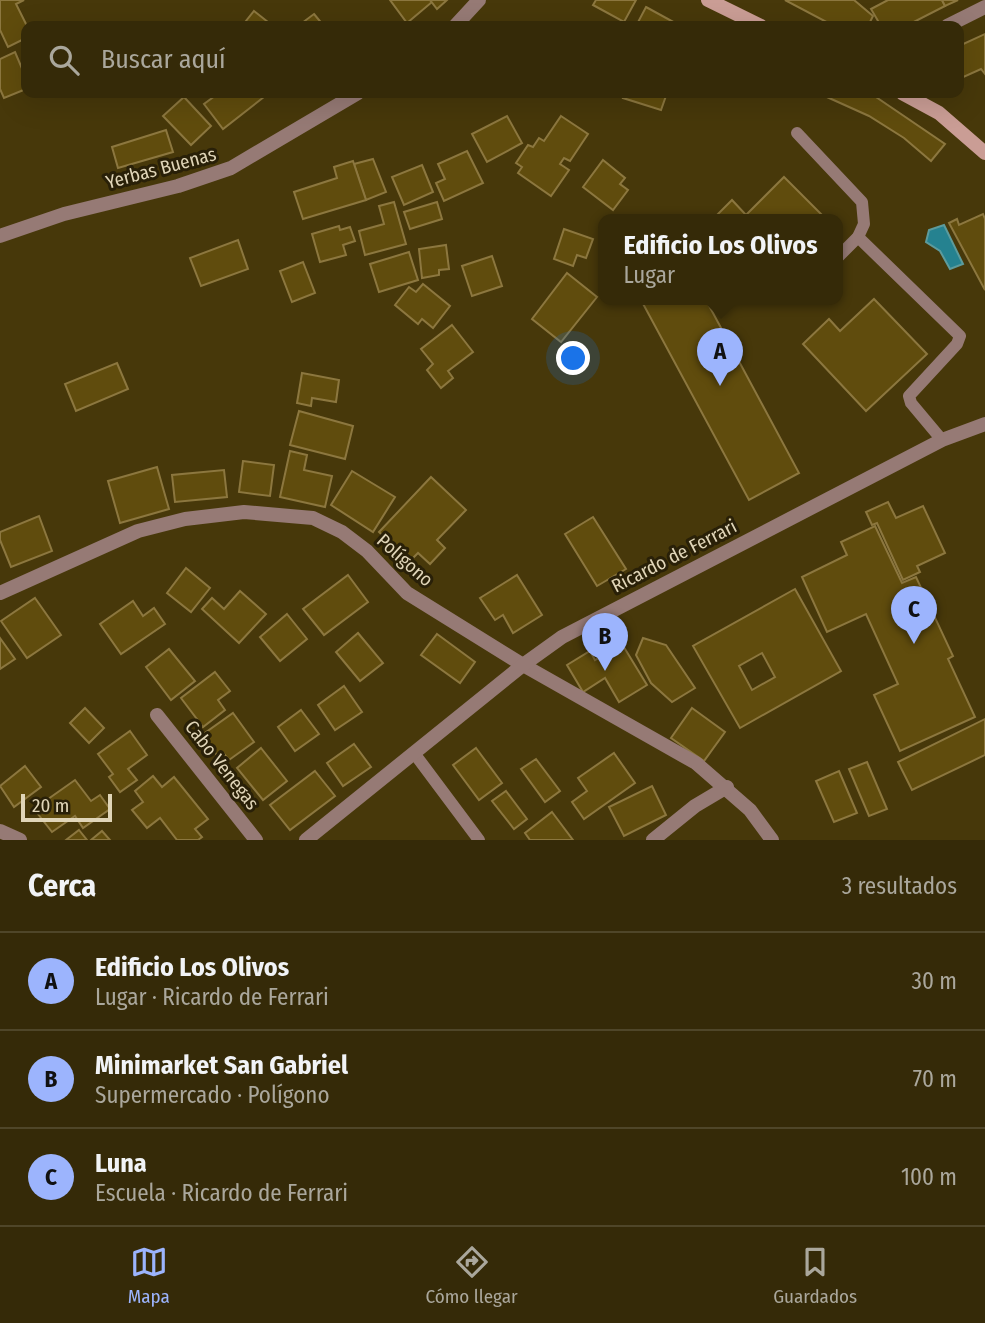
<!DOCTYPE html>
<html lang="es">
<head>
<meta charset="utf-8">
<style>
  body { margin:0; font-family:"Fira Sans Condensed",sans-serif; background:#3d3212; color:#f1f3f6 }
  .scale { position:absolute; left:21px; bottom:18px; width:91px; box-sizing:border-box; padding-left:7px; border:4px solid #e0d5b8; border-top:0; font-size:19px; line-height:24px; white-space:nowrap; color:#e0d5b8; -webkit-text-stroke:5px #292008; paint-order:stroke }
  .you { position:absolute; left:574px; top:359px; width:24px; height:24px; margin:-18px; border:5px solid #fff; border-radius:50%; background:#1a73e8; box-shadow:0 0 0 10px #1a73e833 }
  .badge { display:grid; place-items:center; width:46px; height:46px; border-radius:50%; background:#9cb4fd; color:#111; font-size:23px; font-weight:700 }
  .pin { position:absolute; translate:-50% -58px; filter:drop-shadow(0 2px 4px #0008) }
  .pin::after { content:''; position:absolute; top:37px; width:24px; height:21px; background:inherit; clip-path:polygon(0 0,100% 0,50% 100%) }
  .popup { position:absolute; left:598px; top:214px; width:245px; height:91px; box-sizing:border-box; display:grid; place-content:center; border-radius:14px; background:#352a08; filter:drop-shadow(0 2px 5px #0005); font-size:23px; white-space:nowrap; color:#aaa79c }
  .popup b { font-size:26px; color:#f1f3f6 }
  .popup::after { content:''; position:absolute; left:50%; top:100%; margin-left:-14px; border:14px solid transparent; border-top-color:#352a08 }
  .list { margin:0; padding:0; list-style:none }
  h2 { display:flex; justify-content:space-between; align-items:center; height:91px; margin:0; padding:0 28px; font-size:30px }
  h2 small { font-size:23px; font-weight:400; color:#aaa79c }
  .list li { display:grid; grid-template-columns:46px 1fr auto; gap:21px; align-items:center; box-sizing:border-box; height:98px; padding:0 28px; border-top:2px solid #4f4629 }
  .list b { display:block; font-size:26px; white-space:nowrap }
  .list p { margin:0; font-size:23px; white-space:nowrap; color:#aaa79c }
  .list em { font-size:23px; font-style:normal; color:#aaa79c }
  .icon { flex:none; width:38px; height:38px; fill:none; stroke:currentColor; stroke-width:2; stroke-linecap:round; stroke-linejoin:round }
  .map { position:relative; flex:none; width:985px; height:840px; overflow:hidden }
  .search { position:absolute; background:#352a08; box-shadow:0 7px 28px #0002; left:21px; right:21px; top:21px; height:77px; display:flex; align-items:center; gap:18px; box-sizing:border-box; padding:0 24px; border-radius:14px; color:#aaa79c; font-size:26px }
  .sheet { height:385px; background:#352a08 }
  nav { display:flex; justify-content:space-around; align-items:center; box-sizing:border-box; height:98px; border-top:2px solid #4f4629; background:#352a08; font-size:19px; color:#aaa79c }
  nav a { display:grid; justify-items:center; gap:4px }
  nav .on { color:#9cb4fd }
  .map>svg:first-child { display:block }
  .water { fill:#258290; stroke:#5d9b9c; stroke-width:2 }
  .building { fill:#604c0d; stroke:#8c773f; stroke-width:2; fill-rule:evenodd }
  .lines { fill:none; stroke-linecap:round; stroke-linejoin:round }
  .service { stroke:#967a75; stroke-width:12 }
  .minor { stroke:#967a75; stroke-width:14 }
  .secondary { stroke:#ca9d95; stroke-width:14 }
  .labels { text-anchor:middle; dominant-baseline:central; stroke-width:6; stroke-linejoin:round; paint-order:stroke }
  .street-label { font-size:19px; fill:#e0d5b8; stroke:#292008 }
</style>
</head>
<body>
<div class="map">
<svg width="985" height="840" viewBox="0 0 985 840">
  <rect width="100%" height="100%" fill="#47380a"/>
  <path class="water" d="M 944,225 L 963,264 L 950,269 L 940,251 L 926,242 L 929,230 Z"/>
  <g class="building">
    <path d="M 0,0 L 24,0 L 16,4 L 27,26 L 26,38 L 8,47 L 0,30 Z"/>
    <path d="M 390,0 L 430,0 L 432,2 L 407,23 Z"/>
    <path d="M 430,0 L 447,0 L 437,9 Z"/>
    <path d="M 596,0 L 636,0 L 624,22 L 593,5 Z"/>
    <path d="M 785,0 L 854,0 L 873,16 L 868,26 L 834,26 Z"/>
    <path d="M 888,0 L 942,0 L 945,6 L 906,26 L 881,26 L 871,9 Z"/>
    <path d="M 942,0 L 958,0 L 945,6 Z"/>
    <path d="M 646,7 L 679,25 L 678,26 L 636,26 Z"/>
    <path d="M 254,11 L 273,26 L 242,26 Z"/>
    <path d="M 314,14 L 324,26 L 298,26 Z"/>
    <path d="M 985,34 L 985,74 L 981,69 L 959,79 L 959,46 Z"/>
    <path d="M 15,52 L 26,78 L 26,89 L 4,98 L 0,89 L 0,59 Z"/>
    <path d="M 219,93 L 269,93 L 223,129 L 204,104 Z"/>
    <path d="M 625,93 L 667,93 L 661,110 L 623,98 Z"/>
    <path d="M 818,93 L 870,93 L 945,144 L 931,161 L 904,138 L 869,116 Z"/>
    <path d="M 184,97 L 211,126 L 191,145 L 163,116 Z"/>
    <path d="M 507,116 L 522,143 L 487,162 L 472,134 Z"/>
    <path d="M 561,116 L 588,134 L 570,161 L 564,158 L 560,164 L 569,170 L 551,196 L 518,173 L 522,167 L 516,163 L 528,145 L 533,147 L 539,138 L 544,141 Z"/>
    <path d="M 166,130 L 173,152 L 118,168 L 112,147 Z"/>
    <path d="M 467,151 L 483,183 L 444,201 L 436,183 L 445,179 L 438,164 Z"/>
    <path d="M 373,159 L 386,192 L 366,200 L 354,164 Z"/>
    <path d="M 603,160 L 625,178 L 620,184 L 628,190 L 613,210 L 583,187 Z"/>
    <path d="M 353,161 L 366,200 L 303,219 L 294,192 L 337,178 L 334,167 Z"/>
    <path d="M 422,165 L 433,192 L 404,205 L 392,177 Z"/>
    <path d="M 784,177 L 827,220 L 712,220 L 732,200 L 746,215 Z"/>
    <path d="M 394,202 L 406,244 L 365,255 L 359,231 L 384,224 L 379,206 Z"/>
    <path d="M 437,202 L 442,219 L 410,229 L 404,212 Z"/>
    <path d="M 983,214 L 985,219 L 985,290 L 949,223 L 957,219 L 959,225 Z"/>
    <path d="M 339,226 L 340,230 L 350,227 L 355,241 L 343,245 L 346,255 L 320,262 L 312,234 Z"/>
    <path d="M 564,229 L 593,239 L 586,258 L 577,255 L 573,266 L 554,259 Z"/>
    <path d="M 238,240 L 248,269 L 201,286 L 190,258 Z"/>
    <path d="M 446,245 L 449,269 L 439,270 L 439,275 L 422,278 L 419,249 Z"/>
    <path d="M 409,252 L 418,280 L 379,292 L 370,264 Z"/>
    <path d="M 492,256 L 502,286 L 472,296 L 462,266 Z"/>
    <path d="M 303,262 L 315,293 L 292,302 L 280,271 Z"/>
    <path d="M 567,273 L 597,297 L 561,342 L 532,319 Z"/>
    <path d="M 423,284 L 450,306 L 433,328 L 422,319 L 418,324 L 395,305 L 409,287 L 416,292 Z"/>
    <path d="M 874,299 L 927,354 L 866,411 L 803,344 L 829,319 L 840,331 Z"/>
    <path d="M 641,300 L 706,300 L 799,473 L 749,500 Z"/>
    <path d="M 452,325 L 473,352 L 448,371 L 453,378 L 441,388 L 427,370 L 433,364 L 421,349 Z"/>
    <path d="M 117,363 L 128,389 L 76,411 L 65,384 Z"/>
    <path d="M 302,373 L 339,380 L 336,402 L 312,398 L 311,406 L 297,403 Z"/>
    <path d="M 299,411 L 353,426 L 345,459 L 290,445 Z"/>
    <path d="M 290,451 L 307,455 L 304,470 L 332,476 L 325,507 L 280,497 Z"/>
    <path d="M 243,461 L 274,465 L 270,496 L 239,492 Z"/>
    <path d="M 157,467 L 169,509 L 120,523 L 108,481 Z"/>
    <path d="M 224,470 L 227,497 L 175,502 L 172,475 Z"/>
    <path d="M 352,471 L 395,497 L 373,532 L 331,505 Z"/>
    <path d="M 431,477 L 466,510 L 437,540 L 445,548 L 430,564 L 418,553 L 410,561 L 379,532 Z"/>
    <path d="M 888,502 L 896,518 L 923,506 L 945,553 L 917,566 L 920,572 L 903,580 L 877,523 L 872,525 L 866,512 Z"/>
    <path d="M 39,516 L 52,551 L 11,567 L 0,540 L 0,532 Z"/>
    <path d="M 593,517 L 626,569 L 597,586 L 565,534 Z"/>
    <path d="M 875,526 L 902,583 L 916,577 L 953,656 L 948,659 L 975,717 L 900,751 L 874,695 L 898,684 L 866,614 L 827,632 L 802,577 L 847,555 L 841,542 Z"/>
    <path d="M 186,568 L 210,588 L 191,612 L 167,593 Z"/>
    <path d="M 348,575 L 368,602 L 324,635 L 303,609 Z"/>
    <path d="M 517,575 L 542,615 L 513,633 L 503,615 L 495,620 L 480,598 Z"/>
    <path d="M 795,589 L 841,671 L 740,728 L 693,646 ZM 762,653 L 775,677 L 752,690 L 739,666 Z"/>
    <path d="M 240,591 L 266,614 L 239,643 L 202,609 L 212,598 L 224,609 Z"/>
    <path d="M 35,598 L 61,635 L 27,658 L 1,621 Z"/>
    <path d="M 133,601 L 143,616 L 154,608 L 165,624 L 121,654 L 100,624 Z"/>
    <path d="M 287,614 L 307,639 L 280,661 L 260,637 Z"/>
    <path d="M 358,633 L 383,663 L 360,681 L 336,652 Z"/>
    <path d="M 437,634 L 475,662 L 460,683 L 421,655 Z"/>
    <path d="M 0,638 L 15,659 L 0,669 Z"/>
    <path d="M 643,638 L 666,645 L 695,688 L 672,702 L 651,683 L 636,655 Z"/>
    <path d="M 622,644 L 647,685 L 619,702 L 605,678 L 583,692 L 567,665 L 590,651 L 595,660 Z"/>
    <path d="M 169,649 L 195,681 L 171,700 L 146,667 Z"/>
    <path d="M 215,672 L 230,691 L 218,700 L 225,710 L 203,727 L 181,698 Z"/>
    <path d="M 344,686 L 362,712 L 335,730 L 318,705 Z"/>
    <path d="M 85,708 L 104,728 L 89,743 L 70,723 Z"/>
    <path d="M 692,708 L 725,732 L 704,761 L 671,738 Z"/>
    <path d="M 301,710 L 319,734 L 295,751 L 278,727 Z"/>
    <path d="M 233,713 L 254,742 L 229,760 L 224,754 L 219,758 L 202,735 Z"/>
    <path d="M 985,719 L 985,755 L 912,790 L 898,762 Z"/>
    <path d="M 130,731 L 147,755 L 128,769 L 137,780 L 120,792 L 109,777 L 113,774 L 98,754 Z"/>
    <path d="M 354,744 L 371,767 L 343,786 L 327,763 Z"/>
    <path d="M 261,748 L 287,781 L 263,800 L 237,768 Z"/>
    <path d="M 476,748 L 502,783 L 479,800 L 453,765 Z"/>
    <path d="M 614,753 L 635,783 L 584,819 L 572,802 L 587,791 L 578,778 Z"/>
    <path d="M 536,759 L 560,791 L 545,802 L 521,769 Z"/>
    <path d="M 867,762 L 887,809 L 869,816 L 849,769 Z"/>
    <path d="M 25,766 L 41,787 L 14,807 L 0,786 Z"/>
    <path d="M 315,771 L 335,796 L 290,830 L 270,805 Z"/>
    <path d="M 839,771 L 857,813 L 834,822 L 816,781 Z"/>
    <path d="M 153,776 L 162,787 L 174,777 L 208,819 L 195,829 L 202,837 L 198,840 L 177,840 L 160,818 L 147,828 L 132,810 L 143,802 L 135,791 Z"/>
    <path d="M 75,780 L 91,801 L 100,795 L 110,809 L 83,828 L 75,816 L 52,832 L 34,809 Z"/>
    <path d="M 652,786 L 666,815 L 624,836 L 609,807 Z"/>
    <path d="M 506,791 L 527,819 L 514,829 L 492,801 Z"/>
    <path d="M 552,812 L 573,840 L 530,840 L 525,833 Z"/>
    <path d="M 79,830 L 87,840 L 66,840 Z"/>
    <path d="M 102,831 L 110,840 L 91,840 Z"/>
  </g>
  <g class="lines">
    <g class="service">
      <path d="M 797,133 L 862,202 L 864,224 L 858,237"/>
      <path d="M 837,258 L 858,237 L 960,336 L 957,344 L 909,396 L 911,403 L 942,440"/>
      <path d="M 414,753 L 479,840"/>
    </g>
    <g class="minor">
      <path d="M 455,26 L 479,0"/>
      <path d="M 947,26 L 985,7"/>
      <path d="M 0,236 L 64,214 L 178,186 L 231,168 L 358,93"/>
      <path d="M 0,593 L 138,531 L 185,519 L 244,512 L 313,518 L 342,532 L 367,551 L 407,593 L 523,665 L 696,763 L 750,810 L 772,840"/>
      <path d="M 157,715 L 256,840"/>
      <path d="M 0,831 L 20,840"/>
      <path d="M 306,840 L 523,665 L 562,637 L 942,440 L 985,424"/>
      <path d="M 653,840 L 695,806 L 727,787"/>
    </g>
    <g class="secondary">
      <path d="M 708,0 L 761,26"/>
      <path d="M 902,93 L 939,113 L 985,153"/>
    </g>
  </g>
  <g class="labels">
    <g class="street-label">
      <text transform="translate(161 168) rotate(-15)">Yerbas Buenas</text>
      <text transform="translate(674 556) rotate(-27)">Ricardo de Ferrari</text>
      <text transform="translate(405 560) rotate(42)">Polígono</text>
      <text transform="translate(222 765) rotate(52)">Cabo Venegas</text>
    </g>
  </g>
</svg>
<div class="scale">20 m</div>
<div class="you"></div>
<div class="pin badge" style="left:720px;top:386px">A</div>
<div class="popup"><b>Edificio Los Olivos</b>Lugar</div>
<div class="pin badge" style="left:605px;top:671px">B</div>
<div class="pin badge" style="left:914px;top:644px">C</div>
<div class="search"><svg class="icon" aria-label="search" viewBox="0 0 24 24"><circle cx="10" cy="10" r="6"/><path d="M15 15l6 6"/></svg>Buscar aquí</div>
</div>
<section class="sheet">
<h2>Cerca<small>3 resultados</small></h2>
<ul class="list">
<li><span class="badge">A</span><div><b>Edificio Los Olivos</b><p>Lugar · Ricardo de Ferrari</p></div><em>30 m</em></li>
<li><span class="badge">B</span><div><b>Minimarket San Gabriel</b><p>Supermercado · Polígono</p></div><em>70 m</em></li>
<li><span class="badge">C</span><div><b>Luna</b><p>Escuela · Ricardo de Ferrari</p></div><em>100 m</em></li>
</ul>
</section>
<nav>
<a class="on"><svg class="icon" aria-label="map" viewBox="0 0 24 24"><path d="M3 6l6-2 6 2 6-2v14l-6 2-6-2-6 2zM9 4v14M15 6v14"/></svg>Mapa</a>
<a><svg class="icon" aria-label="directions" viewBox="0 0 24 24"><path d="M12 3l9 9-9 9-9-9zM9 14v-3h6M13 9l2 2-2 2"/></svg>Cómo llegar</a>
<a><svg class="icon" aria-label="saved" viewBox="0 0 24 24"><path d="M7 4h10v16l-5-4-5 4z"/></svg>Guardados</a>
</nav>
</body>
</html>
